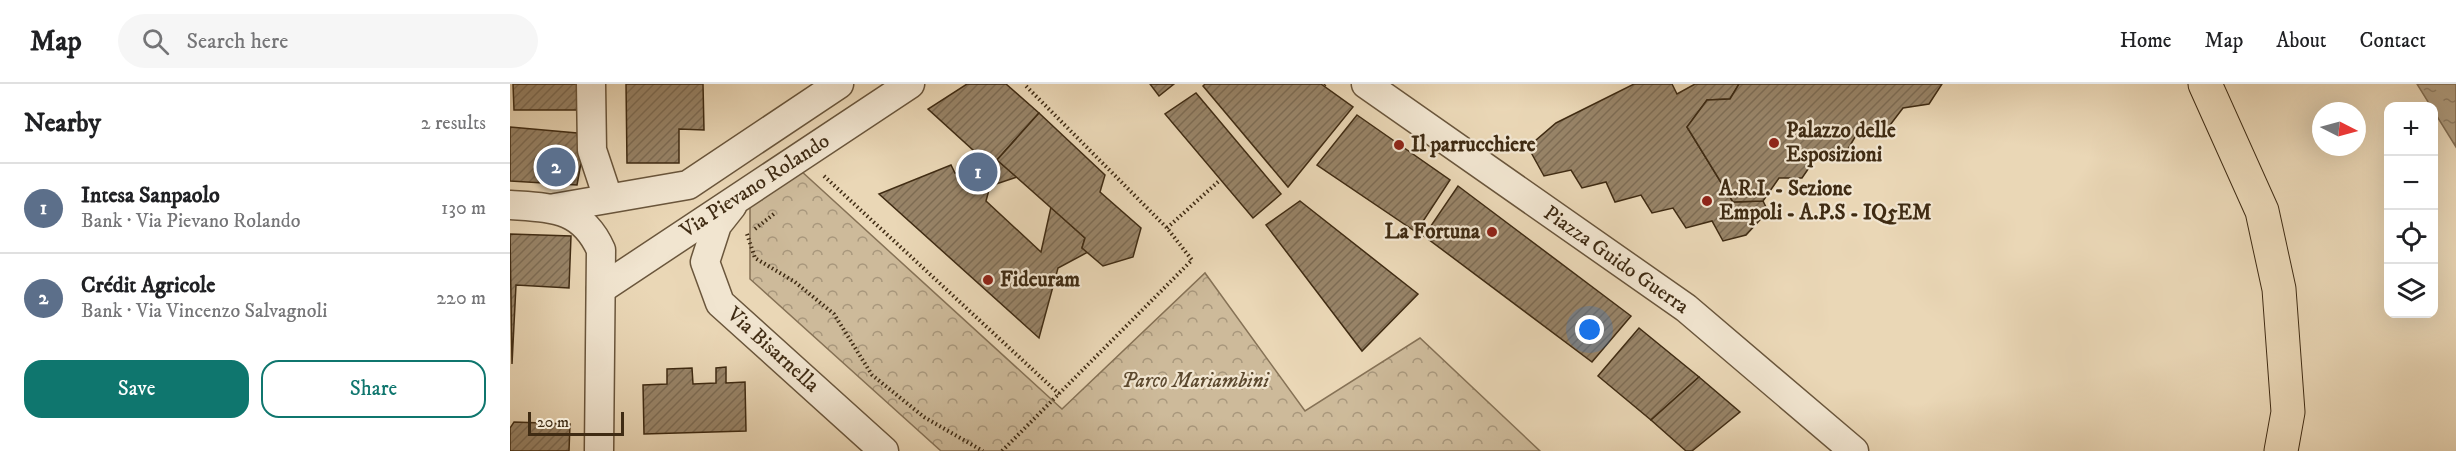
<!DOCTYPE html>
<html lang="en">
<head>
<meta charset="utf-8">
<style>
  body { margin:0; font-family:"IM FELL DW Pica",serif; background:#f6f6f6; color:#202124 }
  .controls { position:absolute; right:18px; top:18px; display:grid; overflow:hidden; border-radius:12px; box-shadow:0 6px 24px #0002 }
  .controls button { width:54px; height:54px; display:grid; place-items:center; padding:0; border:0; border-bottom:2px solid #e0e0e0; background:#fff; color:#202124; font:30px sans-serif }
  .compass { position:absolute; left:1802px; top:18px; width:54px; height:54px; border-radius:50%; background:#fff; box-shadow:0 6px 24px #0002; rotate:96deg }
  .scale { position:absolute; left:18px; bottom:15px; width:96px; box-sizing:border-box; padding-left:6px; border:3px solid #3f2b13; border-top:0; font-size:16px; line-height:21px; white-space:nowrap; color:#3f2b13; -webkit-text-stroke:4px #f1e5d0; paint-order:stroke }
  .you { position:absolute; left:1080px; top:246px; width:21px; height:21px; margin:-15px; border:4px solid #fff; border-radius:50%; background:#1a73e8; box-shadow:0 0 0 9px #1a73e833 }
  .badge { display:grid; place-items:center; width:39px; height:39px; border-radius:50%; background:#0f766e; color:#fff; font-size:20px; font-weight:700 }
  .pin { position:absolute; translate:-50% -50%; border:3px solid #fff; box-shadow:0 2px 6px #0006 }
  .list { margin:0; padding:0; list-style:none }
  h2 { display:flex; justify-content:space-between; align-items:center; height:78px; margin:0; padding:0 24px; font-size:26px }
  h2 small { font-size:20px; font-weight:400; color:#757577 }
  .list li { display:grid; grid-template-columns:39px 1fr auto; gap:18px; align-items:center; box-sizing:border-box; height:90px; padding:0 24px; border-top:2px solid #e0e0e0 }
  .list b { display:block; font-size:22px; white-space:nowrap }
  .list p { margin:0; font-size:20px; white-space:nowrap; color:#757577 }
  .list em { font-size:20px; font-style:normal; color:#757577 }
  .actions { display:flex; gap:12px; padding:18px 24px }
  .actions a { flex:1; padding:14px 0; border:2px solid #0f766e; border-radius:18px; text-align:center; font-size:21px; color:#0f766e }
  .actions .main { background:#0f766e; color:#fff }
  .icon { flex:none; width:33px; height:33px; fill:none; stroke:currentColor; stroke-width:2; stroke-linecap:round; stroke-linejoin:round }
  .map { position:relative; flex:none; width:1946px; height:367px; overflow:hidden }
  header { display:flex; align-items:center; gap:36px; box-sizing:border-box; height:84px; padding:0 30px; background:#fff; border-bottom:2px solid #e0e0e0 }
  header strong { font-size:28px }
  nav { display:flex; gap:33px; margin-inline-start:auto; font-size:21px }
  .search { width:420px; height:54px; background:#f6f6f6; display:flex; align-items:center; gap:15px; box-sizing:border-box; padding:0 21px; border-radius:33px; color:#757577; font-size:22px }
  main { display:flex }
  aside { flex:1; background:#fff }
  .map>svg:first-child { display:block }
  .park { fill:url(#park-crowns); stroke:#867256; stroke-width:1.5 }
  .water { fill:url(#water-ripples); stroke:#836f54; stroke-width:1.5 }
  .building { fill:url(#building-hatch); stroke:#3f2b13; stroke-width:1.5 }
  .lines { fill:none; stroke-linecap:round; stroke-linejoin:round }
  .minor-casing { stroke:#6a563c; stroke-width:31 }
  .primary-casing { stroke:#3f2b13; stroke-width:35 }
  .path { stroke:#3f2b13; stroke-width:4; stroke-dasharray:1.5 3; stroke-linecap:butt }
  .minor { stroke:#f1e5d0; stroke-width:28 }
  .primary { stroke:#ead7b6; stroke-width:33 }
  .poi-dot { fill:#8f2418; stroke:#f1e5d0; stroke-width:2 }
  .labels { text-anchor:middle; dominant-baseline:central; stroke-width:4.5; stroke-linejoin:round; paint-order:stroke }
  .poi-label { font-size:21px; font-weight:bold; fill:#3f2b13; stroke:#f1e5d0; text-anchor:start }
  .street-label { font-size:21px; fill:#3f2b13; stroke:#f1e5d0 }
  .park-label { font-size:21px; font-style:italic; fill:#5b482e; stroke:#f1e5d0 }
</style>
</head>
<body>
<header>
<strong>Map</strong>
<div class="search"><svg class="icon" aria-label="search" viewBox="0 0 24 24"><circle cx="10" cy="10" r="6"/><path d="M15 15l6 6"/></svg>Search here</div>
<nav><a>Home</a><a>Map</a><a>About</a><a>Contact</a></nav>
</header>
<main>
<aside>
<h2>Nearby<small>2 results</small></h2>
<ul class="list">
<li><span class="badge" style="background:#5c6f8a">1</span><div><b>Intesa Sanpaolo</b><p>Bank · Via Pievano Rolando</p></div><em>130 m</em></li>
<li><span class="badge" style="background:#5c6f8a">2</span><div><b>Crédit Agricole</b><p>Bank · Via Vincenzo Salvagnoli</p></div><em>220 m</em></li>
</ul>
<div class="actions"><a class="main">Save</a><a>Share</a></div>
</aside>
<div class="map">
<svg width="1946" height="367" viewBox="0 0 1946 367">
  <defs>
    <pattern id="park-crowns" width="20" height="18" patternUnits="userSpaceOnUse" patternTransform="scale(1.5)"><rect width="20" height="18" fill="#cdba9a"/><path d="M2 6a3 3 0 1 1 6 0M12 15a3 3 0 1 1 6 0" fill="none" stroke="#a8977c"/></pattern>
    <pattern id="water-ripples" width="26" height="14" patternUnits="userSpaceOnUse" patternTransform="scale(1.5)"><rect width="26" height="14" fill="#b09d7f"/><path d="M2 4q2-2 4 0t4 0M15 11q2-2 4 0t4 0" fill="none" stroke="#918067"/></pattern>
    <pattern id="building-hatch" width="6" height="6" patternUnits="userSpaceOnUse" patternTransform="scale(1.5)"><rect width="6" height="6" fill="#988468"/><path d="M-1 1l2-2M0 6l6-6M5 7l2-2" fill="none" stroke="#7d6c54"/></pattern>
  </defs>
  <rect width="100%" height="100%" fill="#ead7b6"/>
  <filter id="stains"><feTurbulence type="fractalNoise" baseFrequency=".00333" numOctaves="4"/><feColorMatrix values="0 0 0 0 .2 0 0 0 0 .09 0 0 0 0 .02 0 0 0 .5 -.17"/></filter>
  <radialGradient id="worn" r=".72"><stop offset=".6" stop-color="#630" stop-opacity="0"/><stop offset="1" stop-color="#630" stop-opacity=".3"/></radialGradient>
  <path class="park" d="M 290,86 L 552,325 L 695,189 L 795,327 L 910,254 L 1030,367 L 431,367 L 240,195 L 240,120 Z"/>
  <path class="water" d="M 1907,0 L 1946,0 L 1946,63 Z"/>
  <g class="building">
    <path d="M 3,0 L 68,0 L 69,26 L 4,26 Z"/>
    <path d="M 116,0 L 193,0 L 194,46 L 169,45 L 169,79 L 117,79 Z"/>
    <path d="M 457,0 L 496,0 L 529,29 L 487,76 L 507,93 L 480,102 L 476,117 L 531,168 L 541,123 L 575,154 L 572,164 L 578,168 L 548,184 L 529,254 L 369,110 L 441,81 L 445,89 L 456,86 L 464,67 L 418,25 Z"/>
    <path d="M 640,0 L 664,0 L 649,12 Z"/>
    <path d="M 695,0 L 811,0 L 843,23 L 778,103 L 693,2 Z"/>
    <path d="M 1124,0 L 1162,0 L 1167,10 L 1185,0 L 1229,0 L 1220,15 L 1197,16 L 1177,43 L 1223,118 L 1253,117 L 1258,127 L 1236,151 L 1213,157 L 1202,137 L 1176,144 L 1163,124 L 1142,129 L 1131,111 L 1105,118 L 1096,98 L 1072,104 L 1061,86 L 1034,92 L 1018,63 L 1046,39 Z"/>
    <path d="M 1229,0 L 1432,0 L 1419,20 L 1393,24 L 1377,45 L 1348,48 L 1335,70 L 1307,72 L 1292,94 L 1269,94 L 1253,117 L 1223,118 L 1177,43 L 1197,16 L 1220,15 Z"/>
    <path d="M 686,9 L 771,110 L 743,134 L 655,30 Z"/>
    <path d="M 529,29 L 595,91 L 590,108 L 631,144 L 623,173 L 593,182 L 572,164 L 575,154 L 487,76 Z"/>
    <path d="M 847,31 L 940,96 L 906,148 L 807,81 Z"/>
    <path d="M 0,43 L 67,49 L 71,79 L 67,101 L 0,97 Z"/>
    <path d="M 948,102 L 1121,232 L 1082,278 L 914,152 Z"/>
    <path d="M 790,117 L 908,210 L 852,267 L 756,141 Z"/>
    <path d="M 0,150 L 61,152 L 59,204 L 6,201 L 2,280 Z"/>
    <path d="M 1129,244 L 1189,293 L 1141,336 L 1088,292 Z"/>
    <path d="M 216,283 L 216,299 L 235,298 L 236,347 L 134,350 L 133,301 L 157,300 L 157,285 L 182,284 L 183,300 L 206,299 L 206,284 Z"/>
    <path d="M 1189,293 L 1230,328 L 1182,367 L 1176,367 L 1141,336 Z"/>
    <path d="M 4,338 L 60,340 L 59,367 L 0,367 L 0,344 Z"/>
  </g>
  <g class="lines">
    <g class="minor-casing">
      <g id="minor">
        <path d="M 81,0 L 82,66 L 98,114"/>
        <path d="M 856,0 L 1176,224 L 1344,367"/>
        <path d="M 0,121 C 42,124 72,123 91,166 L 89,367"/>
        <path d="M 222,122 L 207,141 L 195,178 L 210,219 L 374,367"/>
        <path d="M 45,124 L 178,101 L 329,0"/>
        <path d="M 91,205 L 400,0"/>
      </g>
    </g>
    <g class="primary-casing">
      <path id="primary" d="M 1695,0 L 1752,127 L 1769,205 L 1778,328 L 1771,367"/>
    </g>
    <g class="path">
      <path d="M 814,1 L 815,0"/>
      <path d="M 314,92 L 549,310"/>
      <path d="M 657,144 L 709,97"/>
      <path d="M 245,145 L 265,129"/>
      <path d="M 237,150 L 245,174 L 285,198 L 324,230 L 362,291 L 414,333 L 473,367"/>
      <path d="M 492,367 L 682,176 L 657,144 L 514,0"/>
    </g>
    <use href="#minor" class="minor"/>
    <use href="#primary" class="primary"/>
  </g>
  <g class="poi-dot">
    <circle cx="1264" cy="59" r="6"/>
    <circle cx="889" cy="61" r="6"/>
    <circle cx="1197" cy="117" r="6"/>
    <circle cx="982" cy="148" r="6"/>
    <circle cx="478" cy="196" r="6"/>
  </g>
  <g class="labels">
    <g class="poi-label">
      <text x="1276" y="47">Palazzo delle<tspan x="1276" dy="24">Esposizioni</tspan></text>
      <text x="901" y="61">Il parrucchiere</text>
      <text x="1209" y="105">A.R.I. - Sezione<tspan x="1209" dy="24">Empoli - A.P.S - IQ5EM</tspan></text>
      <text x="970" y="148" text-anchor="end">La Fortuna</text>
      <text x="490" y="196">Fideuram</text>
    </g>
    <g class="street-label">
      <text transform="translate(245 102) rotate(-33)">Via Pievano Rolando</text>
      <text transform="translate(1106 176) rotate(35)">Piazza Guido Guerra</text>
      <text transform="translate(263 266) rotate(42)">Via Bisarnella</text>
    </g>
    <g class="park-label">
      <text x="685" y="297">Parco Mariambini</text>
    </g>
  </g>
  <rect width="100%" height="100%" filter="url(#stains)"/>
  <rect width="100%" height="100%" fill="url(#worn)"/>
</svg>
<div class="controls">
<button>+</button>
<button>−</button>
<button><svg class="icon" aria-label="locate" viewBox="0 0 24 24"><circle cx="12" cy="12" r="6"/><path d="M12 2v4M12 18v4M2 12h4M18 12h4"/></svg></button>
<button><svg class="icon" aria-label="layers" viewBox="0 0 24 24"><path d="M12 4l9 5-9 5-9-5zM3 14l9 5 9-5"/></svg></button>
</div>
<svg class="compass" viewBox="-18 -18 36 36"><path d="M0-13l5 13h-10z" fill="#e53935"/><path d="M0 13l5-13h-10z" fill="#757577"/></svg>
<div class="scale">20 m</div>
<div class="you"></div>
<div class="pin badge" style="left:468px;top:88px;background:#5c6f8a">1</div>
<div class="pin badge" style="left:46px;top:83px;background:#5c6f8a">2</div>
</div>
</main>
</body>
</html>
